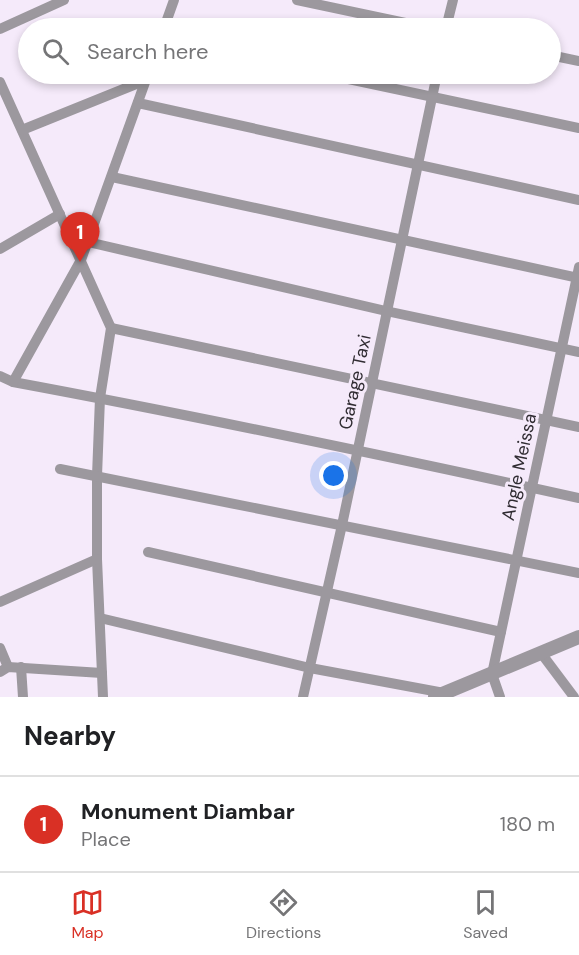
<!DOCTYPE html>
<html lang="en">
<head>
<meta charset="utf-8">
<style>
  body { margin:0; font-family:"DM Sans",sans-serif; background:#f6f6f6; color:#202124 }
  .you { position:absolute; left:334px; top:476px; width:21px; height:21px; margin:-15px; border:4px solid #fff; border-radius:50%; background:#1a73e8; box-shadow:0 0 0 9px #1a73e833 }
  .badge { display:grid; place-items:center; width:39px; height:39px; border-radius:50%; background:#d93025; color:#fff; font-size:20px; font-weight:700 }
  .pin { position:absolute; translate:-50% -50px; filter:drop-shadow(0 2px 3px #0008) }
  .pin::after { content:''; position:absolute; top:32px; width:21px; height:18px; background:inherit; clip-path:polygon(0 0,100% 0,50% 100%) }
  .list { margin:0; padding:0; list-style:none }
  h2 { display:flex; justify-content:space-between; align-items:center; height:78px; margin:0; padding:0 24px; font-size:26px }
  h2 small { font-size:20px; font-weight:400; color:#757577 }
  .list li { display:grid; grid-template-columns:39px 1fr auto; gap:18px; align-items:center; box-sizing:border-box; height:96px; padding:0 24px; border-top:2px solid #e0e0e0 }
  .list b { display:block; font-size:22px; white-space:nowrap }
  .list p { margin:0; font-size:20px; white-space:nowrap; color:#757577 }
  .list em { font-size:20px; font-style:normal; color:#757577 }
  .icon { flex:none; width:33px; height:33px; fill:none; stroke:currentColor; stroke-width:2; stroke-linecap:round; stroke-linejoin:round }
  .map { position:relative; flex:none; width:579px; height:697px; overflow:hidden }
  .search { position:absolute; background:#fff; box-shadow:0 3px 9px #0003; left:18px; right:18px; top:18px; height:66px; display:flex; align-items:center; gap:15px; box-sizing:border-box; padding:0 21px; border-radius:33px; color:#757577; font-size:22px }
  .sheet { height:174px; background:#fff }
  nav { display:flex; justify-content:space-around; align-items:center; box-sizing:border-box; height:84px; border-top:2px solid #e0e0e0; background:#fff; font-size:16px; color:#757577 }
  nav a { display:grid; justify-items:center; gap:3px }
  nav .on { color:#d93025 }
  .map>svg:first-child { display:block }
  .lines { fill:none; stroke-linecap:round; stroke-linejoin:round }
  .minor { stroke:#9c989e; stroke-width:10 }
  .tertiary { stroke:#9c989e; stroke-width:14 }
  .labels { text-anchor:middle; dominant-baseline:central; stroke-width:6; stroke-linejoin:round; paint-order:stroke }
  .street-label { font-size:18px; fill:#302c32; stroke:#f5eafa }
</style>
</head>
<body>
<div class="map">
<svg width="579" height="697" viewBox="0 0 579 697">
  <rect width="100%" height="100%" fill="#f5eafa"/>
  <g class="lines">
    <g class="minor">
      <path d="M 297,0 L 429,28"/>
      <path d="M 164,28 L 174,0"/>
      <path d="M 446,28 L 453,0"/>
      <path d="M 0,29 L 64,0"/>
      <path d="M 550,55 L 579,61"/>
      <path d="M 325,74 L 579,128"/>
      <path d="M 0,82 L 111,328 L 100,398 L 97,476 L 97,559 L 103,697"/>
      <path d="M 138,103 L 579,200"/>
      <path d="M 22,130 L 146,80"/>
      <path d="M 112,177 L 579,278"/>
      <path d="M 88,242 L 386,311 L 579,352"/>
      <path d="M 0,249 L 60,214"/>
      <path d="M 111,328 L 579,427"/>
      <path d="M 0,376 L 13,382 C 202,417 391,457 579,498"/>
      <path d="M 13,382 L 81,260 L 148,74"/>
      <path d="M 60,469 L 579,573"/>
      <path d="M 148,552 L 501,632"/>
      <path d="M 0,602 L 97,559"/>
      <path d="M 100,618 L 310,668 L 444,693"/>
      <path d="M 0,648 L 8,667"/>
      <path d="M 541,653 L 574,697"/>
      <path d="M 21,667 L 23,697"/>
      <path d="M 0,672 L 8,667 L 102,673"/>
      <path d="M 303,697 L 342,525 L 437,74"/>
      <path d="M 500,697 L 492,674 L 579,267"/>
    </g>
    <path class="tertiary" d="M 435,697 L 579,637"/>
  </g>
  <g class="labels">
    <g class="street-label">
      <text transform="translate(355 382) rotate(-78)">Garage Taxi</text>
      <text transform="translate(519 467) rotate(-78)">Angle Meissa</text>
    </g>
  </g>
</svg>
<div class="you"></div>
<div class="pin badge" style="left:80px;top:262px">1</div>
<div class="search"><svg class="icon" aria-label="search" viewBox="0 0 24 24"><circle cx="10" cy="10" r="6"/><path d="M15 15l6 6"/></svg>Search here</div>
</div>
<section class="sheet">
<h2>Nearby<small></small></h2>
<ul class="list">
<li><span class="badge">1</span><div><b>Monument Diambar</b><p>Place</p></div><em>180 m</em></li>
</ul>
</section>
<nav>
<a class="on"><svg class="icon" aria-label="map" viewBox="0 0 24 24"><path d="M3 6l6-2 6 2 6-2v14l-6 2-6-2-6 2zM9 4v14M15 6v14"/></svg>Map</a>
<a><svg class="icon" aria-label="directions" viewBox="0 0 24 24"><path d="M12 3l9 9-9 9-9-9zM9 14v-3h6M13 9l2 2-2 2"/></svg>Directions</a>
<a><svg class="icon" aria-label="saved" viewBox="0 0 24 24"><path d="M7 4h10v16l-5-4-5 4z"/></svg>Saved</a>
</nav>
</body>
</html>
